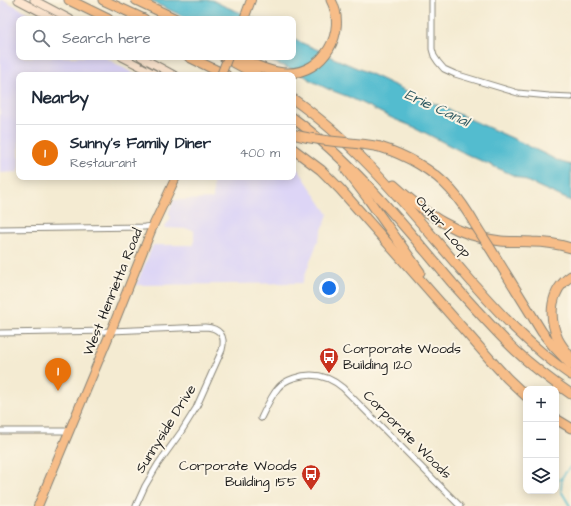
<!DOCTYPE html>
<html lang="en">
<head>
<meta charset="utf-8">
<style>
  body { margin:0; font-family:"Architects Daughter",sans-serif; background:#f6f6f7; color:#1f2937 }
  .controls { position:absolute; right:12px; bottom:12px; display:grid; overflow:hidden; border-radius:8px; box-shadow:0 2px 10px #0003 }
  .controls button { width:36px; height:36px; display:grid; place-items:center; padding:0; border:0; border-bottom:1px solid #e0e1e3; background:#fff; color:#1f2937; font:20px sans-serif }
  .you { position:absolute; left:329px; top:288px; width:14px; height:14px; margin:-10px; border:3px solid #fff; border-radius:50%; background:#1a73e8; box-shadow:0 0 0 6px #1a73e833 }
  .badge { display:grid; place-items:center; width:26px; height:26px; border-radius:50%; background:#c8321e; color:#fff; font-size:13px; font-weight:700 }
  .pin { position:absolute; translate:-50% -33px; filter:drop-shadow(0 1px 2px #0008) }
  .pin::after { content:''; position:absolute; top:21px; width:14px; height:12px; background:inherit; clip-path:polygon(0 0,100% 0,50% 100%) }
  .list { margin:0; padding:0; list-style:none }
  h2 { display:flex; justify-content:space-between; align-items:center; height:52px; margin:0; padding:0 16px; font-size:17px }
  h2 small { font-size:13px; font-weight:400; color:#747a83 }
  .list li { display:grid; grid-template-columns:26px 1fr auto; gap:12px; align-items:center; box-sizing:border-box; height:56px; padding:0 16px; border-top:1px solid #e0e1e3 }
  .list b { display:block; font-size:15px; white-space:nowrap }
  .list p { margin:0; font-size:13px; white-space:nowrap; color:#747a83 }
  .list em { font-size:13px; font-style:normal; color:#747a83 }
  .icon { flex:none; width:22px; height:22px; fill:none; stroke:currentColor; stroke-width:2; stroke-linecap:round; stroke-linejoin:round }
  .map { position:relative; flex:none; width:571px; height:506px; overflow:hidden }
  .search { position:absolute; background:#fff; box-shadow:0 2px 10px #0003; left:16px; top:16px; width:280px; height:44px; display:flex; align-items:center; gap:10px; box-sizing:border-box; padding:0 14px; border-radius:8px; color:#747a83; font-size:15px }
  .panel { position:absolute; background:#fff; box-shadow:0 2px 10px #0003; left:16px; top:72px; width:280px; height:108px; border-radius:8px }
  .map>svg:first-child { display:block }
  .built { fill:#ddd5f6 }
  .water { fill:#52bccf; stroke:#376c76 }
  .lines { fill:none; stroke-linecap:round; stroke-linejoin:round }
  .stream { stroke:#52bccf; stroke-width:1.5 }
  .street-casing { stroke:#888477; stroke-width:7 }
  .secondary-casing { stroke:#888477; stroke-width:9 }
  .primary-casing { stroke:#888477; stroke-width:10 }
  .highway-casing { stroke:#888477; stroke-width:11 }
  .street { stroke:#fff; stroke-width:5 }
  .secondary { stroke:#fce5cf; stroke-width:7 }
  .primary { stroke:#f7bd88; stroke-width:8 }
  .highway { stroke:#f7bd88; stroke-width:9 }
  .primary-bridge-casing { stroke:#888477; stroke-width:10; stroke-linecap:butt }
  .highway-bridge-casing { stroke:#888477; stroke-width:11; stroke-linecap:butt }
  .primary-bridge { stroke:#f7bd88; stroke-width:8 }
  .highway-bridge { stroke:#f7bd88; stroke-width:9 }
  .labels { text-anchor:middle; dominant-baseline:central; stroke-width:4; stroke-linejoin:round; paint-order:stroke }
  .street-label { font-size:14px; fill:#1c1c1c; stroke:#fcf5e5 }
  .poi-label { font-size:14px; fill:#1c1c1c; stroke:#fcf5e5; text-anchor:start }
  .water-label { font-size:15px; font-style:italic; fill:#325c64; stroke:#fcf5e5 }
</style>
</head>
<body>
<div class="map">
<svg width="571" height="506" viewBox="0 0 571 506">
  <rect width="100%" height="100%" fill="#fcf5e5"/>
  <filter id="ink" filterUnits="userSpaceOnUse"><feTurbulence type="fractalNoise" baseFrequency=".025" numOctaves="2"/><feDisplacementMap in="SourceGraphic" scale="8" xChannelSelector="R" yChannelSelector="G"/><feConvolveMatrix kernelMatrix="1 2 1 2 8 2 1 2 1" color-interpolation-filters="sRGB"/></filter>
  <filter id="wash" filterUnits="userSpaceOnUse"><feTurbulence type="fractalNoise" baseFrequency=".012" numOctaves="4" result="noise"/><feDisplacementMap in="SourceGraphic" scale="16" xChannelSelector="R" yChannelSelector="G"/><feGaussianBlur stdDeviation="0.9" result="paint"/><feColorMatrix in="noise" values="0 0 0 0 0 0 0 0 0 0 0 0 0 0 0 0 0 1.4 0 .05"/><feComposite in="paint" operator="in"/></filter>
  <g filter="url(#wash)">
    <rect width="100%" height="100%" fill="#f4ebd2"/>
    <g class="built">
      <path d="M 0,0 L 4,0 L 39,19 L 19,19 L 19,57 L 104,57 L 136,75 L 19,75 L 19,172 L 0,173 Z"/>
      <path d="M 293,169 L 298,169 L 328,214 L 302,283 L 136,285 L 153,245 L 194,245 L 194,231 L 191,229 L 164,228 L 171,218 L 169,214 L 169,212 L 174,200 L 213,199 L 213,177 L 293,177 Z"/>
    </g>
    <g class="water">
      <path d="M 148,0 L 212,0 L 224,6 L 256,19 L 189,19 Z"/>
      <path d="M 293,39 L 325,53 L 331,57 L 364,71 L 413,94 L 512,138 L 561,162 L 571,165 L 571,201 L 466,154 L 414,127 L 394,119 L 349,97 L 328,89 L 312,81 L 297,71 L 288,68 L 260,57 L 293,57 Z"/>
    </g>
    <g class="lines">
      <g class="stream">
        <path d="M 556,482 L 561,478"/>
        <path d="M 570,506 L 561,491 L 562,477 L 571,466"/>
      </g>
    </g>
  </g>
  <g filter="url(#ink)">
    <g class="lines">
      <g class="street-casing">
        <g id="street">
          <path d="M 432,0 L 432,49 L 434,56 L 438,62 L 444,69 L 455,74 L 518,93 L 549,96 L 571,97"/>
          <path d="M 0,229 L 144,227 L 153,226"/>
          <path d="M 0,333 L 111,331 L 205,327 C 220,328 226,336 222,350 L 196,408 L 181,432 L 158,464 L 145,486 L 136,506"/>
          <path d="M 261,418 C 266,408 271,396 278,388 C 282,383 288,380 294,378 C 312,372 329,376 343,388 L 460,506"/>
          <path d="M 0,431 L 69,431"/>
        </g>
      </g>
      <g class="secondary-casing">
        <g id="secondary">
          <path d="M 18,0 L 54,19"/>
          <path d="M 34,0 L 70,19"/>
          <path d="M 122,57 L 157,75"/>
          <path d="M 141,57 L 174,75"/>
        </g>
      </g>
      <g class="primary-casing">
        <g id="primary">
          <path d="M 244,19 L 251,0"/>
          <path d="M 38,506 L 111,331 L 153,226 L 176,177"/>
        </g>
      </g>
      <g class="highway-casing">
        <g id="highway">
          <path d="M 69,0 L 108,19"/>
          <path d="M 103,0 L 144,19"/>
          <path d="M 136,0 L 176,19"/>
          <path d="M 189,57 L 226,75"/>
          <path d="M 224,57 L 257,75"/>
          <path d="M 237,57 C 252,63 269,73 287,73 C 323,74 348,32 331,0"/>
          <path d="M 293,99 C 360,146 411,212 464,273 C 497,311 530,347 571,375"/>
          <path d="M 293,118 C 355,164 404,226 454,285 C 474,307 494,330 516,351 C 533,367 552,381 571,394"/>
          <path d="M 380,147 C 406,155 433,170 451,190 C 461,201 469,214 476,226"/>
          <path d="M 293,149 L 321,170 L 340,189 L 495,365 L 507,378 L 526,396"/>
          <path d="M 346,170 L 369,200 L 420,272"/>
          <path d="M 394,185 C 426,214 457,237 501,241 C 511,242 521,241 532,242 C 545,242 558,244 571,248"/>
          <path d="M 490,248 L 542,332 L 554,347 L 571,365"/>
          <path d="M 570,357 C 566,351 561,345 558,339 C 548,316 550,290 571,276"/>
          <path d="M 556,419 L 571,428"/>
        </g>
      </g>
      <use href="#street" class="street"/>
      <use href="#secondary" class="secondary"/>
      <use href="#primary" class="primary"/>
      <use href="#highway" class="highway"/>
      <g class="primary-bridge-casing">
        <path id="primary-bridge" d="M 221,75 L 228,57"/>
      </g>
      <g class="highway-bridge-casing">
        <g id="highway-bridge">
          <path d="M 293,134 C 321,143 351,141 380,147"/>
          <path d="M 476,226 L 490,248"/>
        </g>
      </g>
      <use href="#primary-bridge" class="primary-bridge"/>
      <use href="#highway-bridge" class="highway-bridge"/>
    </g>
  </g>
  <defs>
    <g id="bus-pin" transform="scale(1)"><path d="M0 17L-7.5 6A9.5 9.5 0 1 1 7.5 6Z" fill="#c8321e" stroke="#fcf5e5"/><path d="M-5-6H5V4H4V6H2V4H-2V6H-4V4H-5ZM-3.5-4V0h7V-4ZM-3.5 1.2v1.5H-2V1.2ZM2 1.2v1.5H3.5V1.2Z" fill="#fff"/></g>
  </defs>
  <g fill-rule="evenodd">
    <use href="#bus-pin" x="329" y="357"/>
    <use href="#bus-pin" x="311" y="474"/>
  </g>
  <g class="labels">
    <g class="street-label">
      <text transform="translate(443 227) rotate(49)">Outer Loop</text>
      <text transform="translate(113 292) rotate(-68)">West Henrietta Road</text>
      <text transform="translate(166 429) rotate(-58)">Sunnyside Drive</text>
      <text transform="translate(407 435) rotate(45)">Corporate Woods</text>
    </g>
    <g class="poi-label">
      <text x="343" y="349">Corporate Woods<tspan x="343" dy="16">Building 120</tspan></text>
      <text x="297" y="466" text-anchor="end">Corporate Woods<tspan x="297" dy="16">Building 155</tspan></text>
    </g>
    <g class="water-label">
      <text transform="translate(437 108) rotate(25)">Erie Canal</text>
    </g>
  </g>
</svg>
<div class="controls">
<button>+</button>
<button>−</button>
<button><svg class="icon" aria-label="layers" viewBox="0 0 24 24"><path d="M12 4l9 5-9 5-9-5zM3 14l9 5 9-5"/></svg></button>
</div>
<div class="you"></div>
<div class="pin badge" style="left:58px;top:391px;background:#e8710a">1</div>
<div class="search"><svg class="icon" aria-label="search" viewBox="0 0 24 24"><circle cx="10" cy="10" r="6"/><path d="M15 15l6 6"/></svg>Search here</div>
<section class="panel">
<h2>Nearby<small></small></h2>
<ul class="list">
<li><span class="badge" style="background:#e8710a">1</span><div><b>Sunny's Family Diner</b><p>Restaurant</p></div><em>400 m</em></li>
</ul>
</section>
</div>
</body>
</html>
